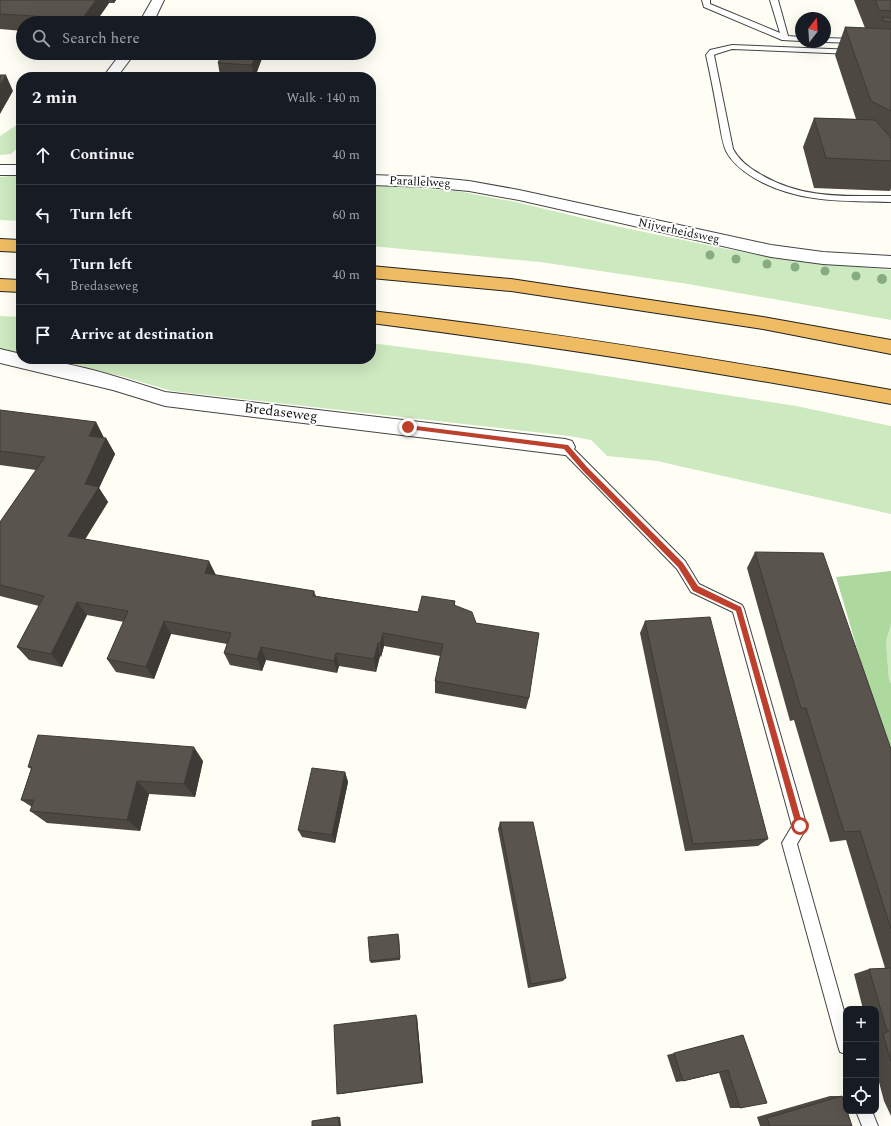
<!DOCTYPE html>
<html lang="en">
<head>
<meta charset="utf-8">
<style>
  body { margin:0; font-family:Spectral,serif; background:#242831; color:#f1f3f6 }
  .controls { position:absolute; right:12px; bottom:12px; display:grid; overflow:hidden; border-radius:8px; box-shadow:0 4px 16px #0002 }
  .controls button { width:36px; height:36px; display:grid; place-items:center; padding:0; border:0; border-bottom:1px solid #363941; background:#171b24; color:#f1f3f6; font:20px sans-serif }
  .compass { position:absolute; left:795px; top:12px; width:36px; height:36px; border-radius:50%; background:#171b24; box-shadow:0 4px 16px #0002; rotate:17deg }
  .stop { position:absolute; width:12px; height:12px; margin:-9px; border:3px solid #bd402c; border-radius:50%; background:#fff }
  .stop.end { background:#bd402c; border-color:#fff; box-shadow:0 1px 4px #0008 }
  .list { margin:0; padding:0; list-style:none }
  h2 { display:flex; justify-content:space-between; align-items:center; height:52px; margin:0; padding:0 16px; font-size:17px }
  h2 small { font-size:13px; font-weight:400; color:#9ea1a6 }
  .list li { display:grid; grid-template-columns:26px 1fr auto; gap:12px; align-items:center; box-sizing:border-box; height:60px; padding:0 16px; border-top:1px solid #363941 }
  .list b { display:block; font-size:15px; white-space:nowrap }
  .list p { margin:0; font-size:13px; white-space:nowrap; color:#9ea1a6 }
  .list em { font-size:13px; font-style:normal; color:#9ea1a6 }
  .icon { flex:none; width:22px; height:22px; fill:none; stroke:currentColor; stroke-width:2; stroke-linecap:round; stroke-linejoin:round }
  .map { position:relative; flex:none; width:891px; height:1126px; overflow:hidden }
  .search { position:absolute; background:#171b24; box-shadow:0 4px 16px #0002; left:16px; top:16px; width:360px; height:44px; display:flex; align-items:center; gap:10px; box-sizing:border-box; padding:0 14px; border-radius:22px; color:#9ea1a6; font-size:15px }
  .panel { position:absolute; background:#171b24; box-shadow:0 4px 16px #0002; left:16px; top:72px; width:360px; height:292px; border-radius:16px }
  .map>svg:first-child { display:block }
  .green { fill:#cde9bf }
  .forest { fill:#aed99e }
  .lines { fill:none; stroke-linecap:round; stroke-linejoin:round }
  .service-casing { stroke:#444; stroke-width:2 }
  .minor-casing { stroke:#444; stroke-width:2 }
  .motorway-casing { stroke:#222; stroke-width:2 }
  .service { fill:#fff; fill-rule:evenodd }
  .minor { fill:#fff; fill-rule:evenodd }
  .motorway { fill:#efbc63; fill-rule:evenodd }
  .tree { fill:#87ac81 }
  .wall { fill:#4d4842 }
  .shaded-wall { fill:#3e3b36 }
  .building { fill:#59544d; stroke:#3e3b36 }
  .route { fill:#bd402c }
  .labels { text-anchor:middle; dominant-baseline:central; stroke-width:4; stroke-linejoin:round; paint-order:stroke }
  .far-street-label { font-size:12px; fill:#111; stroke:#fff }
  .street-label { font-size:14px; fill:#111; stroke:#fff }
</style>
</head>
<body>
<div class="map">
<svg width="891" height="1126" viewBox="0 0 891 1126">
  <rect width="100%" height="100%" fill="#fffef5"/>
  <g class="green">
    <path d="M 21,122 L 21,145 L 11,154 L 0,155 L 0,136 Z"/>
    <path d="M 21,175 L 21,221 L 0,220 L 0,177 Z"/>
    <path d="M 371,185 L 457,191 L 516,202 L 620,227 L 727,249 L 776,258 L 891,270 L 891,320 L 688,284 L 540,262 L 371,246 Z"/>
    <path d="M 0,316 L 21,317 L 21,354 L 0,350 Z"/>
    <path d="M 371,343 L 530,364 L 796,406 L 891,426 L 891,514 L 657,461 L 607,456 L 591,440 L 569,436 L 172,391 L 121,376 L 43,359 L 371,359 Z"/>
    <path d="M 891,625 L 891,683 L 889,680 L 886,641 Z"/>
  </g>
  <path class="forest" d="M 891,571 L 891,625 L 886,641 L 889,680 L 891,683 L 891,764 L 836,577 Z"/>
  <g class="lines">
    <g class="service-casing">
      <g id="service">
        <path d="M 702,0 L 710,0 L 710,4 L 780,33 L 770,0 L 778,0 L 788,36 L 801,37 L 801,41 L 782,40 L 704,7 Z"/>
        <path d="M 825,38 L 856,39 L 860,41 L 856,43 L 825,42 Z"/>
        <path d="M 732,45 L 855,50 L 855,54 L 852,54 L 732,49 L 716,54 L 714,55 L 733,149 C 739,160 749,168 760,174 C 802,199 843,196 891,196 L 891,202 C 843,201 797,203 754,178 C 743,171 732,163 726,151 C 722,142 721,131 719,121 C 715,99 711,77 706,55 L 710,50 Z"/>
        <path d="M 565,443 L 569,444 L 685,561 L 699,584 L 742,605 L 744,609 L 807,827 L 797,844 L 846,1018 L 846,1054 L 840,1052 L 838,1046 L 782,843 L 792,826 L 733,612 L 691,592 L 677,569 L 561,450 L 560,447 L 561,444 Z"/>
        <path d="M 856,1111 L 872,1111 L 878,1126 L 862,1126 Z"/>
      </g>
    </g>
    <g class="minor-casing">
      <g id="minor">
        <path d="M 152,0 L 164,0 L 153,23 L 139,23 Z"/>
        <path d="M 121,53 L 135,53 L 117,77 L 103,77 Z"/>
        <rect x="0" y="165" width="21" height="10"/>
        <path d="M 371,175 L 428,177 L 469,181 L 519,190 L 771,245 L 823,252 L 891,256 L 891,268 L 823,264 L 771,257 L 519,200 L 469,191 L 428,187 L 371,185 Z"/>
        <path d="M 0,349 L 21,354 L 21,359 C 67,359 121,378 165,392 L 565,439 L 572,441 L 575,447 L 572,453 L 565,455 L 165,406 L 113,390 L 0,363 Z"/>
      </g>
    </g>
    <g class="motorway-casing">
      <g id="motorway">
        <path d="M 0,239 L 21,240 L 21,252 L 0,251 Z"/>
        <path d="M 371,266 L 511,279 L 763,317 L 891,340 L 891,354 L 763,329 L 511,291 L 371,278 Z"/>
        <path d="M 0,279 L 21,280 L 21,292 L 0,291 Z"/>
        <path d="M 371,311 C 545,331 718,359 891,390 L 891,404 C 718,372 545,345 371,323 Z"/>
      </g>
    </g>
    <use href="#service" class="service"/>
    <use href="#minor" class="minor"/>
    <use href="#motorway" class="motorway"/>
  </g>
  <g class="tree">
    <circle cx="710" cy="255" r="4.5"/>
    <circle cx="736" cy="259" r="4.5"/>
    <circle cx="767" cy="264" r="4.5"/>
    <circle cx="795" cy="267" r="4.5"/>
    <circle cx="825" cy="271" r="4.5"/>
    <circle cx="856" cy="276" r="4.5"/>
    <circle cx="882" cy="279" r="5"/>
  </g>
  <g class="wall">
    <path d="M 0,0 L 116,0 L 114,3 L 109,3 L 95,23 L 23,23 L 23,31 L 0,29 Z"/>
    <path d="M 854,0 L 891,0 L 891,189 L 890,191 L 814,188 L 803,147 L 814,118 L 856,119 L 835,55 L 845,27 L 865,28 Z"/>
    <path d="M 264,53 L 255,77 L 220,76 L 218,63 Z"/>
    <path d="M 0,411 L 96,422 L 104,438 L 106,438 L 115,454 L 99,488 L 108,502 L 85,539 L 216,575 L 314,591 L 316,596 L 418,612 L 455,601 L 455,605 L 476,623 L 529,698 L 526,709 L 435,693 L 435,681 L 440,656 L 384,646 L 381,657 L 380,656 L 376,672 L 339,666 L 337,673 L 266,660 L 262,671 L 230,665 L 224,653 L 227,644 L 171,634 L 154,679 L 116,672 L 107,659 L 124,622 L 87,615 L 62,667 L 29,660 L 17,647 L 39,606 L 0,596 L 0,522 L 36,470 L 0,465 Z"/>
    <path d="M 755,552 L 891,749 L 891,1116 L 884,1101 L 876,1071 L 876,1009 L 863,1009 L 854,974 L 869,969 L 885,968 L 846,840 L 830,842 L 794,720 L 790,721 L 747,568 Z"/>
    <path d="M 645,621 L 768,839 L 758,846 L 685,851 L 640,633 Z"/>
    <path d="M 203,761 L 195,797 L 149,794 L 140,831 L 47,823 L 30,811 L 32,807 L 21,800 L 31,769 L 28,767 Z"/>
    <path d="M 345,772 L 348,782 L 335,843 L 302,837 L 298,830 Z"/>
    <path d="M 500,822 L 566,978 L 563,981 L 528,988 L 498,829 Z"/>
    <path d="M 399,937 L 400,960 L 371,963 L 370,961 Z"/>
    <path d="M 417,1017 L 423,1083 L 341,1094 L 337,1094 Z"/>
    <path d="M 743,1035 L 740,1108 L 730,1108 L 719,1073 L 683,1081 L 676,1082 L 667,1055 Z"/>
    <path d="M 830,1096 L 842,1096 L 852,1126 L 760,1126 L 757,1117 Z"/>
  </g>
  <g class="shaded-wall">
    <path d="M 96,0 L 108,0 L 109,3 L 95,23 L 83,23 L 82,19 Z"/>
    <path d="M 113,0 L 116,0 L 114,3 Z"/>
    <path d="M 257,53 L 264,53 L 255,77 L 254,77 L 252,65 Z"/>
    <path d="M 6,75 L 13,91 L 0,114 L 0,85 Z"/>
    <path d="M 96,422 L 104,438 L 97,452 L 89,436 Z"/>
    <path d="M 106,438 L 115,454 L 99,488 L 108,502 L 78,551 L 68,536 L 85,484 Z"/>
    <path d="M 209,561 L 216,575 L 205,573 Z"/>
    <path d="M 77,602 L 87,615 L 62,667 L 51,654 Z"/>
    <path d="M 164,621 L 171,634 L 154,679 L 146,667 Z"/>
    <path d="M 383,633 L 384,646 L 381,657 L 380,644 Z"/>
    <path d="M 378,643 L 380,656 L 376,672 L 374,659 Z"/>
    <path d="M 261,647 L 266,660 L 262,671 L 257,659 Z"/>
    <path d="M 336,653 L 339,666 L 337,673 L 334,661 Z"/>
    <path d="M 194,747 L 203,761 L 195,797 L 184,784 Z"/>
    <path d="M 345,772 L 348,782 L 335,843 L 332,835 Z"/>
    <path d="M 137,781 L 149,794 L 140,831 L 127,820 Z"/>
    <path d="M 398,934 L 399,937 L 400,960 L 400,958 Z"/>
    <path d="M 416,1015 L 417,1017 L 423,1083 L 422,1082 Z"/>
    <path d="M 338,1117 L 340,1117 L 341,1126 L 339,1126 Z"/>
  </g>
  <g class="building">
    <path d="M 0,0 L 96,0 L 82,19 L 0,14 Z"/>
    <path d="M 875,0 L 891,0 L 891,11 L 879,10 Z"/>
    <path d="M 882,17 L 891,18 L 891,22 L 884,21 Z"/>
    <path d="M 237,19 L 262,20 L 261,23 L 236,23 Z"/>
    <path d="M 845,27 L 891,29 L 891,111 L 871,101 Z"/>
    <path d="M 222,53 L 257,53 L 252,65 L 218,63 Z"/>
    <path d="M 0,75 L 6,75 L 0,85 Z"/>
    <path d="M 814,118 L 875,120 L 891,138 L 891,161 L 826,158 Z"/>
    <path d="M 0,410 L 96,422 L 89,436 L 106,438 L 85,484 L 99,487 L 68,536 L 209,561 L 205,573 L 314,591 L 313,596 L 418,612 L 422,596 L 455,601 L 454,605 L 472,612 L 476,623 L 539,633 L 529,698 L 435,681 L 443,644 L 383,633 L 380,644 L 378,643 L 374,659 L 336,653 L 334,661 L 261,647 L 257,659 L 224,653 L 231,633 L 164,621 L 146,667 L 107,659 L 128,611 L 77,602 L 51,654 L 17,647 L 44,596 L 0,585 L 0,522 L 45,457 L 0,451 Z"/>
    <path d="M 755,552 L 823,553 L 891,749 L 891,929 L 860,831 L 844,832 L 806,708 L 801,708 Z"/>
    <path d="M 710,617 L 768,839 L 693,844 L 645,621 Z"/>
    <path d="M 38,735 L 194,747 L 184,784 L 137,781 L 127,820 L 30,811 L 34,800 L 21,800 L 32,767 L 28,767 Z"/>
    <path d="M 312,768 L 345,772 L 332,835 L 298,830 Z"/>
    <path d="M 500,822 L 533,822 L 566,978 L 531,984 Z"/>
    <path d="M 398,934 L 400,958 L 370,961 L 368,937 Z"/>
    <path d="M 891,968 L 891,1061 L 883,1034 L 889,1031 L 887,1031 L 869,969 Z"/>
    <path d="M 416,1015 L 422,1082 L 337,1094 L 334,1025 Z"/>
    <path d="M 743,1035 L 767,1103 L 740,1108 L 728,1070 L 683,1081 L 674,1053 Z"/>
    <path d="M 842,1096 L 846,1108 L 846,1111 L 847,1111 L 852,1126 L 770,1126 L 767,1118 Z"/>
    <path d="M 338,1117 L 339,1126 L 312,1126 L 312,1121 Z"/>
  </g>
  <path class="route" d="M 408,425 L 568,445 L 587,467 L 683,563 L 698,586 L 741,607 L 803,826 L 802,829 L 797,829 L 796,826 L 736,611 L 693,591 L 678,567 L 583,471 L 564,449 L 408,429 L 405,427 Z"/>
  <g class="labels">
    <g class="far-street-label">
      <text transform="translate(420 182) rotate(3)">Parallelweg</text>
      <text transform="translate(679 231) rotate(12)">Nijverheidsweg</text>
    </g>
    <g class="street-label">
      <text transform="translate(281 412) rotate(7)">Bredaseweg</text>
    </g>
  </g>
</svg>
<div class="controls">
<button>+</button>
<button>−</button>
<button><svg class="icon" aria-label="locate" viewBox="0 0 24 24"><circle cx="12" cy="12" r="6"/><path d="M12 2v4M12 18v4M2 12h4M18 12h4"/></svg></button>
</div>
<svg class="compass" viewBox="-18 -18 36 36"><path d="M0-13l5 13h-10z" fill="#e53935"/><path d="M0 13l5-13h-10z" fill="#9ea1a6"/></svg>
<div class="stop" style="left:800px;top:826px"></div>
<div class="stop end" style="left:408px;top:427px"></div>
<div class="search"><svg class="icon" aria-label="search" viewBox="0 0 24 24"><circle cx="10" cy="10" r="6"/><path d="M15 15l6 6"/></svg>Search here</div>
<section class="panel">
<h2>2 min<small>Walk · 140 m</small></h2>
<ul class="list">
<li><svg class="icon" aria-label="ahead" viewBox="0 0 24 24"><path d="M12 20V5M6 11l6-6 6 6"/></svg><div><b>Continue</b></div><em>40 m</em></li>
<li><svg class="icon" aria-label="left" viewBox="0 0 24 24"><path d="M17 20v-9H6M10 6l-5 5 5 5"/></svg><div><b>Turn left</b></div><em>60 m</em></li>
<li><svg class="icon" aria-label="left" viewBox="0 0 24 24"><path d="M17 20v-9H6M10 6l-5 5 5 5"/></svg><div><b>Turn left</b><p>Bredaseweg</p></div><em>40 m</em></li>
<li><svg class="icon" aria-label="arrive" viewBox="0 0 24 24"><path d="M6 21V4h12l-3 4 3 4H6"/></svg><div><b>Arrive at destination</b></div></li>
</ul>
</section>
</div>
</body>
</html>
